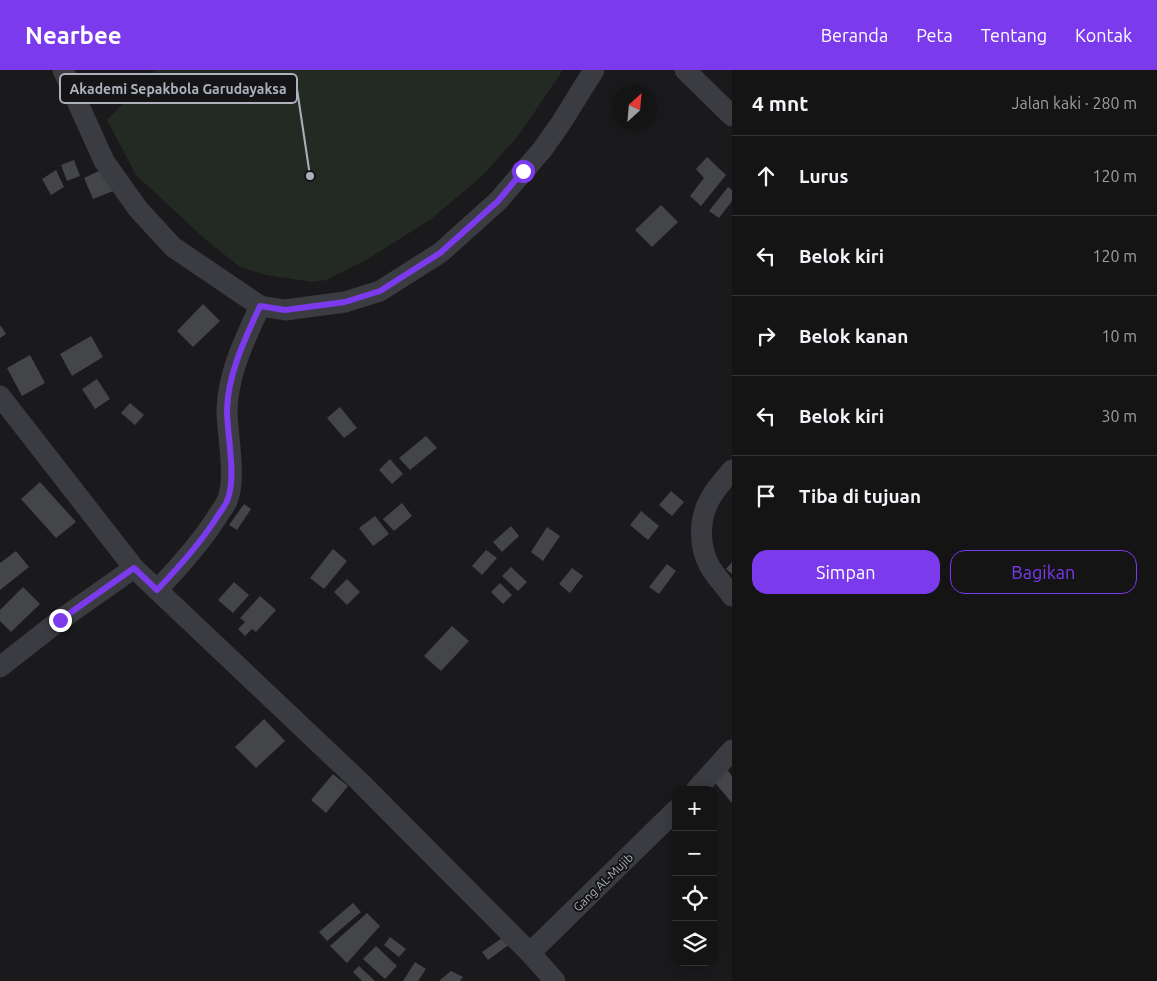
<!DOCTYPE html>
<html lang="id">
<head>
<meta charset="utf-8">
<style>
  body { margin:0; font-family:Ubuntu,sans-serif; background:#212122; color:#f1f3f6 }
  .controls { position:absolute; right:15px; bottom:15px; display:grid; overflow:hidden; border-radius:10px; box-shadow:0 2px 12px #0003 }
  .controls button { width:45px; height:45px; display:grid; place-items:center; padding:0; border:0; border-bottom:1px solid #333334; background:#141415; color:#f1f3f6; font:25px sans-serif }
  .compass { position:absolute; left:612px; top:15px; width:45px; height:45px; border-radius:50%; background:#141415; box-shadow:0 2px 12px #0003; rotate:26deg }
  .stop { position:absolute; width:15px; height:15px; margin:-11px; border:4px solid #7c3aed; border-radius:50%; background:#fff }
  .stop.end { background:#7c3aed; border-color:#fff; box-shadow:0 1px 5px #0008 }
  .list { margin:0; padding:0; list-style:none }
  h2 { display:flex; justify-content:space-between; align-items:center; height:65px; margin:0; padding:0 20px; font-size:21px }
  h2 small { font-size:16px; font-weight:400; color:#9d9ea0 }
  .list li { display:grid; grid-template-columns:32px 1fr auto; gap:15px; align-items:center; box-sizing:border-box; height:80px; padding:0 20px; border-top:1px solid #333334 }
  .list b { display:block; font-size:19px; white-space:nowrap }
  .list em { font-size:16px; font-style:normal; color:#9d9ea0 }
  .actions { display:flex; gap:10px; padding:15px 20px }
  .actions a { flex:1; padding:11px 0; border:1px solid #7c3aed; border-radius:15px; text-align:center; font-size:18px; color:#7c3aed }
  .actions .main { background:#7c3aed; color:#fff }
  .icon { flex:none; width:28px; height:28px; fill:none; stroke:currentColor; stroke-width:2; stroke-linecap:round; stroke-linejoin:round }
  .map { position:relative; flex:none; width:732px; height:911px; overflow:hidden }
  header { display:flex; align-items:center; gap:30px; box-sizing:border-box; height:70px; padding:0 25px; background:#7c3aed; color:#fff }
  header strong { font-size:24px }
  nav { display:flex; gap:28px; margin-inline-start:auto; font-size:18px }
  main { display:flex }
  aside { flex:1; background:#141415 }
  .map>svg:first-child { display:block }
  .green { fill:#222a23 }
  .building { fill:#444549 }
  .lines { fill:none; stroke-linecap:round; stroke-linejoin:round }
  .street { stroke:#3b3c41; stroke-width:21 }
  .route { stroke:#7c3aed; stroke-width:6 }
  .labels { text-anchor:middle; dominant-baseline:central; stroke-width:4; stroke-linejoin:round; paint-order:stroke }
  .street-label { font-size:12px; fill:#acb1bb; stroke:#151517 }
  .leader { fill:none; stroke:#acb1bb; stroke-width:2 }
  .callout-dot { fill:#acb1bb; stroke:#151517; stroke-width:2 }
  .callout { fill:#151517; stroke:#acb1bb; stroke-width:2 }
  .callout-label { font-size:14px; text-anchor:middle; font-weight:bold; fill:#acb1bb }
</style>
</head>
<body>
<header>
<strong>Nearbee</strong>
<nav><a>Beranda</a><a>Peta</a><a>Tentang</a><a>Kontak</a></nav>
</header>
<main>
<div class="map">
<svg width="732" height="911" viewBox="0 0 732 911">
  <rect width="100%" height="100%" fill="#1a1a1c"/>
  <path class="green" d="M 156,0 L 563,0 L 518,66 L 482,106 L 431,149 L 368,189 L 326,210 L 312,212 L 266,205 L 240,197 L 205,169 L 136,105 L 107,50 Z"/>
  <g class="building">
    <path d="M 707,87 L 726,105 L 701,136 L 690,126 L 704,108 L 696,99 Z"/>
    <path d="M 74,90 L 80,106 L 67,111 L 61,95 Z"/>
    <path d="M 103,99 L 113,121 L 93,129 L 84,108 Z"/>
    <path d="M 56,100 L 64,117 L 51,125 L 42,109 Z"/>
    <path d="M 728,117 L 732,120 L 732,131 L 719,148 L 709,141 Z"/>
    <path d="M 661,135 L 678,152 L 652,177 L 635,160 Z"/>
    <path d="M 203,234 L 220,251 L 193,277 L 177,261 Z"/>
    <path d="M 0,255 L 6,264 L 0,268 Z"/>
    <path d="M 91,266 L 103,287 L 72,306 L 60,284 Z"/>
    <path d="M 30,285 L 45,313 L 22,326 L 7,298 Z"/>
    <path d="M 97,309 L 110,329 L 95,339 L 82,319 Z"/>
    <path d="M 130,333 L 144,345 L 135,355 L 121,343 Z"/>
    <path d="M 340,337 L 357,358 L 344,368 L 327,348 Z"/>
    <path d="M 426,366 L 437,378 L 410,400 L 399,388 Z"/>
    <path d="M 390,389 L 403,404 L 392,414 L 379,400 Z"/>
    <path d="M 40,412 L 76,452 L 56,468 L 21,429 Z"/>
    <path d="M 671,421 L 684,432 L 672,446 L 659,435 Z"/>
    <path d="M 402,433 L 412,446 L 394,461 L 383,449 Z"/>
    <path d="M 244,434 L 251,439 L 237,460 L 229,455 Z"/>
    <path d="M 641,441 L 659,456 L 648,470 L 630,455 Z"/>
    <path d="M 375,446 L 389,464 L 373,476 L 359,458 Z"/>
    <path d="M 511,456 L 519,466 L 502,482 L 493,472 Z"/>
    <path d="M 547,457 L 560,466 L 543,491 L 531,482 Z"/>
    <path d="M 333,479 L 347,491 L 324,519 L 310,508 Z"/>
    <path d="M 486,480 L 497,488 L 482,505 L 472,496 Z"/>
    <path d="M 16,481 L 29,497 L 0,520 L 0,493 Z"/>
    <path d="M 732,492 L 732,504 L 726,499 Z"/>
    <path d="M 667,494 L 676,501 L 659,524 L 649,517 Z"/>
    <path d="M 511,497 L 527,512 L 518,521 L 502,506 Z"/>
    <path d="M 572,498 L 583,506 L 570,523 L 559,514 Z"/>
    <path d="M 347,509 L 360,522 L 347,535 L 334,522 Z"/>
    <path d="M 234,512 L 249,525 L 233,543 L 218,530 Z"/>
    <path d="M 500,513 L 512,525 L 503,534 L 491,522 Z"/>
    <path d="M 23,517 L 40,534 L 11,562 L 0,551 L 0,540 Z"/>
    <path d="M 260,526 L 276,540 L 256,562 L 252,559 L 245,566 L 238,559 L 245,552 L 240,548 Z"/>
    <path d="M 452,556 L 469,571 L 441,601 L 424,586 Z"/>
    <path d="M 264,649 L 285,671 L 256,698 L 235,677 Z"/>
    <path d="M 724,696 L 732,706 L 732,733 L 710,707 Z"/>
    <path d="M 333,704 L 348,716 L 326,743 L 311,730 Z"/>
    <path d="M 353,833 L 361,842 L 327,871 L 319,862 Z"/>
    <path d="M 367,843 L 380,856 L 347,893 L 330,876 Z"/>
    <path d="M 505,866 L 510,874 L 488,890 L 482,882 Z"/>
    <path d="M 390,867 L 406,879 L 399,887 L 384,875 Z"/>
    <path d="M 376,876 L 397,896 L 385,909 L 363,889 Z"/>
    <path d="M 415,892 L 426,899 L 418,911 L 403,911 Z"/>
    <path d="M 359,896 L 375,911 L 362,911 L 353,902 Z"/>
    <path d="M 451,901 L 463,907 L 460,911 L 439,911 Z"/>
  </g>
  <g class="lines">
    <g class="street">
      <path d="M 63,0 L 104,91 L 138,139 L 173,177 L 260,236 L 285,240 L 345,232 L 380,221 L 440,183 L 498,131 L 542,80 L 561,53 L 594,0"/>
      <path d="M 685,0 L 732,46"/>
      <path d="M 0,326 L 134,498"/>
      <path d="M 732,400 C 724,410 714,420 709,431 C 699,450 699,476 709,495 C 715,506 725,516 732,526"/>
      <path d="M 157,520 C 179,497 200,474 217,447 C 220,442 225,436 227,431 C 237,408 227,365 227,340 C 228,303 245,269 260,236"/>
      <path d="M 0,597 L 60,550 L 134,498 L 360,712 L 530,883 L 555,911"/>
      <path d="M 696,720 L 732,680"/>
      <path d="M 530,883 L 676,740"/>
    </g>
  </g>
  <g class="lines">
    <path class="route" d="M 60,550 L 134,498 L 157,520 C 179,497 200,474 217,447 C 220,442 225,436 227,431 C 237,408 227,365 227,340 C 228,303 245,269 260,236 L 285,240 L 345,232 L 380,221 L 440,183 L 498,131 L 523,101"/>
  </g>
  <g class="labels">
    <g class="street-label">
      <text transform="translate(603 812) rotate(-44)">Gang AL-Mujib</text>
    </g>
  </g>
  <path class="leader" d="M310 106L297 19"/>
  <circle class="callout-dot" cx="310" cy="106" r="5"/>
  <rect class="callout" x="60" y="4" width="237" height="29" rx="5"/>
  <g class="callout-label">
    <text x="178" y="24">Akademi Sepakbola Garudayaksa</text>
  </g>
</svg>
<div class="controls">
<button>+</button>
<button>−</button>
<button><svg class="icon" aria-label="locate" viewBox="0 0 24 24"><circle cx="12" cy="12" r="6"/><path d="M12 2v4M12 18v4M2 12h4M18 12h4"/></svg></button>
<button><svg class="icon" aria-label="layers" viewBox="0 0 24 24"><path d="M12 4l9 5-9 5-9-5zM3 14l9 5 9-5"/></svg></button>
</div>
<svg class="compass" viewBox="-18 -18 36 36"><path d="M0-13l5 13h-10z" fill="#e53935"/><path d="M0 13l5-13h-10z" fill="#9d9ea0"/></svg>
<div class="stop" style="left:523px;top:101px"></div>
<div class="stop end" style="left:60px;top:550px"></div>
</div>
<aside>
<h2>4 mnt<small>Jalan kaki · 280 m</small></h2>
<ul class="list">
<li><svg class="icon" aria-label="ahead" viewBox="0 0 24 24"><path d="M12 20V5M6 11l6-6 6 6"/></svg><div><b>Lurus</b></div><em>120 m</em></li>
<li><svg class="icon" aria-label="left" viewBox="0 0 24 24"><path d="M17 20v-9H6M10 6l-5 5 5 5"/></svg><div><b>Belok kiri</b></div><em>120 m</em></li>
<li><svg class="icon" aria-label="right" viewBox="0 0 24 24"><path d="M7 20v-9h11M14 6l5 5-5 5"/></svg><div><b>Belok kanan</b></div><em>10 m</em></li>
<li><svg class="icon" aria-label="left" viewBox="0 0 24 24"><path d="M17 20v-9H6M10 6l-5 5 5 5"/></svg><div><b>Belok kiri</b></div><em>30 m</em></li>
<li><svg class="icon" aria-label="arrive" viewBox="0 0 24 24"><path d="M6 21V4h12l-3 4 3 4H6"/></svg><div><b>Tiba di tujuan</b></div></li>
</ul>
<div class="actions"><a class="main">Simpan</a><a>Bagikan</a></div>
</aside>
</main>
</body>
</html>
